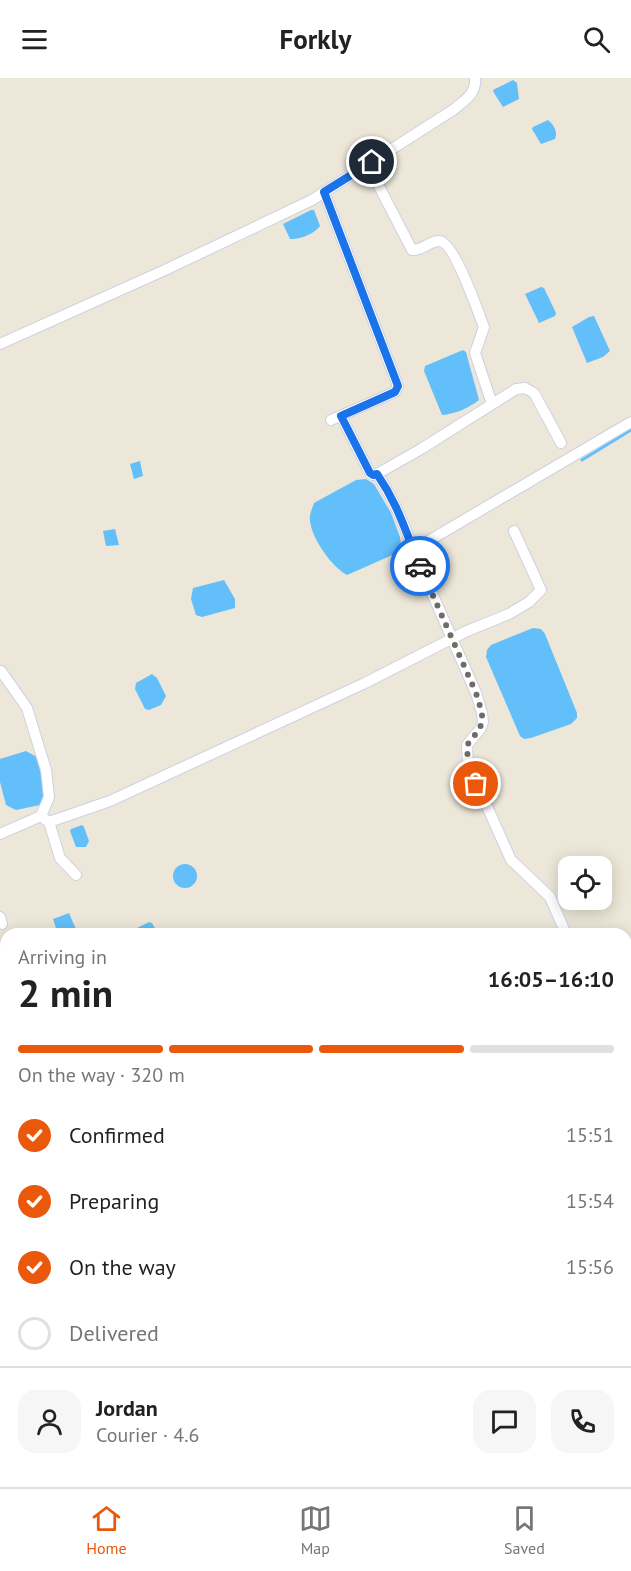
<!DOCTYPE html>
<html lang="en">
<head>
<meta charset="utf-8">
<style>
	:root { --surface:#fff; --page:#f6f6f6; --text:#222; --muted:#767676; --line:#e0e0e0; --accent:#ea580c }
	body { margin:0; font-family:"PT Sans",sans-serif; background:var(--page); color:var(--text); height:100vh; display:flex; flex-direction:column; font-size:22px; white-space:nowrap }
	* { box-sizing:border-box; margin:0 }
	p { font-size:20px; color:var(--muted) }
	.icon { flex:none; width:33px; height:33px; fill:none; stroke:currentColor; stroke-width:2; stroke-linecap:round; stroke-linejoin:round }
	.map { position:relative; flex:1; overflow:hidden }
	.drawer { position:absolute; left:0px; top:850px; width:632px; height:560px; display:flex; flex-direction:column; background:var(--surface); border-radius:18px 18px 0 0; box-shadow:0 3px 15px #0003 }
	.drawer>* { flex:none }
	.tools { position:absolute; left:558px; top:778px; display:grid; gap:12px }
	.tools a { display:grid; place-items:center; width:54px; height:54px; border-radius:12px; background:var(--surface); box-shadow:0 3px 15px #0003; font-size:30px }
	.pin { position:absolute; display:grid; place-items:center; width:51px; height:51px; color:#fff; margin:-26px; border:3px solid #fff; border-radius:50%; box-shadow:0 2px 6px #0007 }
	.courier { position:absolute; display:grid; place-items:center; width:60px; height:60px; margin:-30px; border:4px solid #1a73e8; border-radius:50%; background:#fff; color:#222; box-shadow:0 2px 8px #0007 }
	.summary em { font-style:normal; font-weight:700 }
	.summary div { display:flex; flex-direction:column-reverse }
	.summary { display:flex; align-items:center; justify-content:space-between; height:102px; padding:0 18px }
	h1 { font-size:39px; font-weight:700; line-height:45px }
	.bar { display:grid; grid-template-columns:repeat(4,1fr); gap:9px 6px; align-content:center; height:72px; padding:0 18px }
	.bar i { height:8px; border-radius:4px; background:var(--line) }
	.bar .active { background:var(--accent) }
	.bar p { grid-column:span 4 }
	.line { display:flex; align-items:center; gap:15px; padding:0 18px; border-top:2px solid var(--line) }
	.line div { flex:1 }
	.round { display:grid; place-items:center; flex:none; width:63px; height:63px; border-radius:18px; background:var(--page) }
	ol { padding:0 18px; list-style:none }
	li { display:flex; align-items:center; gap:18px; height:66px }
	li p { margin-inline-start:auto }
	li .icon { padding:6px; border-radius:50%; background:var(--accent); color:#fff; stroke-width:4 }
	li:last-child { color:var(--muted) }
	li i { width:33px; height:33px; border:3px solid var(--line); border-radius:50% }
	header { display:flex; justify-content:space-between; align-items:center; height:78px; padding:0 18px; background:var(--surface); font-size:27px; font-weight:700 }
	.tab-bar { display:flex; justify-content:space-around; align-items:center; height:84px; border-top:2px solid var(--line); background:var(--surface); font-size:16px; color:var(--muted) }
	.tab-bar a { display:grid; justify-items:center; gap:3px }
	.tab-bar .active { color:var(--accent) }
	.map>svg:first-child { display:block }
	.water { fill:#62bff9 }
	.lines { fill:none; stroke-linecap:round; stroke-linejoin:round }
	.stream { stroke:#62bff9; stroke-width:3 }
	.street-casing { stroke:#ced0e4; stroke-width:12 }
	.street { stroke:#fff; stroke-width:10 }
	.done { stroke:#6e6c67; stroke-width:6; stroke-dasharray:0 10.8 }
	.route { stroke:#1a73e8; stroke-width:8 }
</style>
</head>
<body>
<header><svg class="icon" aria-label="menu" viewBox="0 0 24 24"><path d="M4 6h16M4 12h16M4 18h16"/></svg>Forkly<svg class="icon" aria-label="search" viewBox="0 0 24 24"><circle cx="10" cy="10" r="6"/><path d="M15 15l6 6"/></svg></header>
<div class="map">
<svg width="631" height="1409" viewBox="0 0 631 1409">
	<rect width="100%" height="100%" fill="#ede7d9"/>
	<path class="water" d="M513,2l4,3 2,16 -16,8 -9,-14 -1,-3z
		M548,42c6,5 10,12 7,19l-14,5 -9,-15 1,-2z
		M311,132h3l6,16c-6,8 -21,14 -30,13l-7,-15z
		M541,209l3,1 12,25 -1,3 -16,7 -14,-29z
		M594,238l16,35 -7,6 -16,6 -15,-36 17,-10z
		M463,272l3,2 13,48c-10,8 -24,14 -37,15l-18,-44 1,-5z
		M140,383l3,15 -9,3 -4,-15z
		M366,401l8,5 17,29 9,24 1,8 -4,8 -50,22c-15,-8 -35,-36 -37,-54 -1,-6 2,-12 4,-18l42,-23z
		M115,451l4,16 -13,1 -3,-15z
		M224,502l11,19v9l-33,9 -6,-2 -5,-16 2,-11z
		M533,550l8,1 4,5 32,79v5l-6,6 -40,14 -7,1 -4,-3 -34,-79 1,-7 4,-5z
		M152,596l5,4 9,18 -5,9 -12,5 -4,-1 -10,-20 1,-6z
		M26,673l11,6c4,15 13,35 3,48l-24,5 -10,-5 -6,-23v-23z
		M82,747l2,2 5,14 -3,6h-10l-6,-16 1,-2z
		M173 798a12 12 0 1 1 24 0a12 12 0 1 1-24 0Z
		M69,835l9,21h-20l-5,-15z
		M149,844l3,1 6,11h-23v-5z"/>
	<g class="lines">
		<path class="stream" d="M582,382l49,-30"/>
		<g class="street-casing">
			<path id="street" d="M368,87l44,85c10,1 17,-9 27,-9 15,0 39,71 45,86l-9,26 17,51
				M324,114l74,194 -3,6 -64,28
				M0,266l165,-74 147,-70 141,-90c11,-9 24,-17 22,-32
				M341,338l29,57 3,2 4,-1c16,24 27,48 36,76l63,143 6,20 1,9 -2,6 -14,17 1,19 43,96 39,37 16,37
				M377,396l44,-25 95,-60 9,-1 9,5 27,50
				M413,472l218,-128
				M1,593l26,37 19,62 3,27 -8,19
				M0,756l41,-18 5,4
				M76,797l-16,-17 -11,-36 61,-21 255,-118 102,-52 42,-17 20,-12 12,-12 -27,-59
				M0,839l2,7
				M626,1012l5,12
				M626,1211l5,-2
				M225,1409l12,-5
				M506,1409l8,-5"/>
		</g>
		<use href="#street" class="street"/>
	</g>
	<g class="lines">
		<path class="done" d="M420,488l56,127c9,30 10,28 -9,52l1,20 8,19"/>
		<path class="route" d="M372,84l-48,30 74,194 -3,6 -54,24 29,57 3,2 4,-1c22,32 28,57 43,92"/>
	</g>
</svg>
<div class="tools">
<a><svg class="icon" aria-label="locate" viewBox="0 0 24 24"><circle cx="12" cy="12" r="6"/><path d="M12 2v4M12 18v4M2 12h4M18 12h4"/></svg></a>
</div>
<div class="pin" style="left:476px;top:706px;background:#ea580c"><svg class="icon" aria-label="bag" viewBox="0 0 24 24"><path d="M5 8h14l-1 12H6zM9 8a3 3 0 0 1 6 0"/></svg></div>
<div class="pin" style="left:372px;top:84px;background:#1f2937"><svg class="icon" aria-label="home" viewBox="0 0 24 24"><path d="M3 11l9-7 9 7M6 9v11h12V9"/></svg></div>
<div class="courier" style="left:420px;top:488px"><svg class="icon" aria-label="car" viewBox="0 0 24 24"><path d="M5 17H2v-5l4-1 3-4h7l3 4 3 1v5h-3M9 17h6M6 11h13"/><circle cx="7" cy="17" r="2"/><circle cx="17" cy="17" r="2"/></svg></div>
<section class="drawer">
<div class="summary"><div><h1>2 min</h1><p>Arriving in</p></div><em>16:05–16:10</em></div>
<div class="bar"><i class="active"></i><i class="active"></i><i class="active"></i><i></i><p>On the way · 320 m</p></div>
<ol>
<li><svg class="icon" aria-label="check" viewBox="0 0 24 24"><path d="M5 12l5 5 9-10"/></svg>Confirmed<p>15:51</p></li>
<li><svg class="icon" aria-label="check" viewBox="0 0 24 24"><path d="M5 12l5 5 9-10"/></svg>Preparing<p>15:54</p></li>
<li><svg class="icon" aria-label="check" viewBox="0 0 24 24"><path d="M5 12l5 5 9-10"/></svg>On the way<p>15:56</p></li>
<li><i></i>Delivered</li>
</ol>
<div class="line" style="height:108px"><a class="round"><svg class="icon" aria-label="person" viewBox="0 0 24 24"><circle cx="12" cy="8" r="4"/><path d="M4 21q1-7 8-7t8 7"/></svg></a><div><b>Jordan</b><p>Courier · 4.6</p></div><a class="round"><svg class="icon" aria-label="chat" viewBox="0 0 24 24"><path d="M4 5h16v11H9l-5 4z"/></svg></a><a class="round"><svg class="icon" aria-label="phone" viewBox="0 0 24 24"><path d="M5 4h4l2 5-3 2q2 4 5 5l2-3 5 2v4C11 20 4 13 5 4z"/></svg></a></div>
</section>
</div>
<nav class="tab-bar">
<a class="active"><svg class="icon" aria-label="home" viewBox="0 0 24 24"><path d="M3 11l9-7 9 7M6 9v11h12V9"/></svg>Home</a>
<a><svg class="icon" aria-label="map" viewBox="0 0 24 24"><path d="M3 6l6-2 6 2 6-2v14l-6 2-6-2-6 2zM9 4v14M15 6v14"/></svg>Map</a>
<a><svg class="icon" aria-label="saved" viewBox="0 0 24 24"><path d="M7 4h10v16l-5-4-5 4z"/></svg>Saved</a>
</nav>
</body>
</html>
